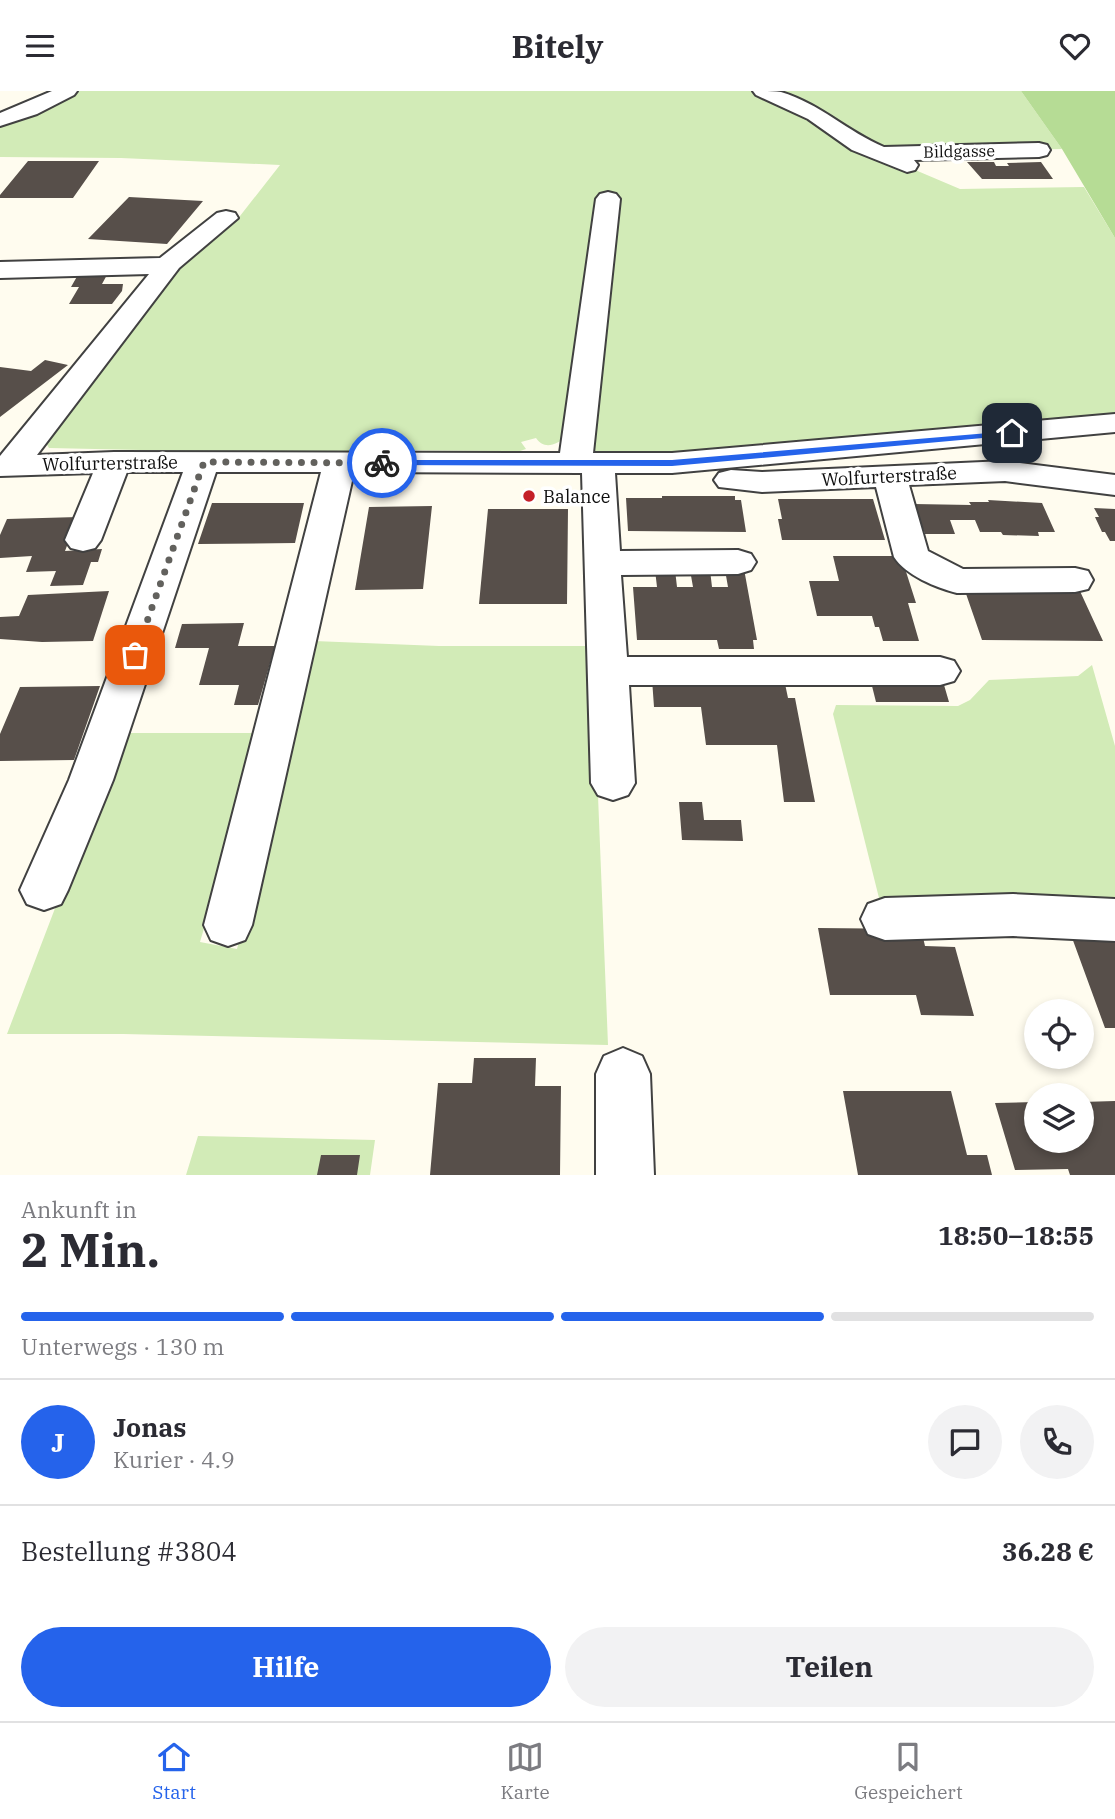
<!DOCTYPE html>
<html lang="de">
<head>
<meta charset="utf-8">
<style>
	:root { --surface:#fff; --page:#f2f2f3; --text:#2b2b33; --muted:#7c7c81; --line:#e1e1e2; --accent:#2563eb }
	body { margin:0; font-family:"IBM Plex Serif",serif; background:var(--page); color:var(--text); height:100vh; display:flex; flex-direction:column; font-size:26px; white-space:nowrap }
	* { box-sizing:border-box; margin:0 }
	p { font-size:23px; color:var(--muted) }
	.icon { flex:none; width:38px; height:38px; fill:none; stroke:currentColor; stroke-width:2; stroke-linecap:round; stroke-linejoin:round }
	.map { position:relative; height:1084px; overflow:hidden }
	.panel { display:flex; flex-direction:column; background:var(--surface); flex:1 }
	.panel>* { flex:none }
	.buttons { position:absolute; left:1024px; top:908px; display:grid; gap:14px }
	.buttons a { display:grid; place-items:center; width:70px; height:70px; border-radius:50%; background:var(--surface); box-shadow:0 4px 10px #0003; font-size:35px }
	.pin { position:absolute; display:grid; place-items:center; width:60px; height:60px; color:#fff; margin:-30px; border-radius:14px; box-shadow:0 4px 10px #0006 }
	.courier { position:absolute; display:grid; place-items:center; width:70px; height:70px; margin:-35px; border:5px solid #2563eb; border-radius:50%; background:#fff; color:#222; box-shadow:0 2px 9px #0007 }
	.headline em { font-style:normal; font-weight:800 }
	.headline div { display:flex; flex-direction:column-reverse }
	.headline { display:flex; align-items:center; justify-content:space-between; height:119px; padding:0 21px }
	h1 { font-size:46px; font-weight:800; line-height:52px }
	.bar { display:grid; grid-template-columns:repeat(4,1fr); gap:10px 7px; align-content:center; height:84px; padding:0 21px }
	.bar i { height:9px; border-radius:5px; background:var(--line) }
	.bar .current { background:var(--accent) }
	.bar p { grid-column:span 4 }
	.line { display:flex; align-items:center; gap:18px; padding:0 21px; border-top:2px solid var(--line) }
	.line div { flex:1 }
	.round { display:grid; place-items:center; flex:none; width:74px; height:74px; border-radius:37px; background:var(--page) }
	.action { display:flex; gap:14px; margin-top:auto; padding:14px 21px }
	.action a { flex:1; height:80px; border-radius:42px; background:var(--accent); color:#fff; font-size:28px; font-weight:800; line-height:80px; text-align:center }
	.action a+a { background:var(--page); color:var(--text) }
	header { display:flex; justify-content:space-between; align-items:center; height:91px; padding:0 21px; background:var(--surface); font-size:32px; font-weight:800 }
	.tab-bar { display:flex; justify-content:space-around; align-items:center; height:98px; border-top:2px solid var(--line); background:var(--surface); font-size:19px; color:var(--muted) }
	.tab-bar a { display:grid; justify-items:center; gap:4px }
	.tab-bar .current { color:var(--accent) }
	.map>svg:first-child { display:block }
	.green { fill:#d2ebb7 }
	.forest { fill:#b6dc95 }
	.building { fill:#574f4a }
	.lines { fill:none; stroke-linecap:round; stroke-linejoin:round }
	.minor-casing { stroke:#414141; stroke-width:4 }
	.minor { fill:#fff; fill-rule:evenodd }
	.route { fill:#2563eb }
	.done { stroke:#62615d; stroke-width:7; stroke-dasharray:0 12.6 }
	.poi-dot { fill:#c42029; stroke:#fff; stroke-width:2.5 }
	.labels { text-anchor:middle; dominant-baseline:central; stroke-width:7; stroke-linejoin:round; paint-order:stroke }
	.far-street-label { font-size:16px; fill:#0e0e0e; stroke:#fff }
	.street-label { font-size:18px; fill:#0e0e0e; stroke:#fff }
	.poi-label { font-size:18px; fill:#0e0e0e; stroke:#fff; text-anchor:start }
</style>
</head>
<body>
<header><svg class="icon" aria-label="menu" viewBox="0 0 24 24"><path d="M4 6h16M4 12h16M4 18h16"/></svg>Bitely<svg class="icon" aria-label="heart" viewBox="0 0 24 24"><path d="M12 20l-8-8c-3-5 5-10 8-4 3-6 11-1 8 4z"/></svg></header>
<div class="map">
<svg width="1115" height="1084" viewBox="0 0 1115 1084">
	<rect width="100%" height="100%" fill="#fffcef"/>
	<path class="green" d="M72,0h686l20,9 83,47 99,42 124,-2 31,51v194l-533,28 -16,-23c-10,8 -22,13 -30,1l-15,4 5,7 -6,2 -150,-1 -1,5 -320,-7 -5,-8 67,-95 83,-95 46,-34 40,-51 -159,-7 -121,-1v-35z
		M769,0h252l41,58 -183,4 -75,-46z
		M314,550l125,5h153l16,399 -485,-11h-116l115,-301h139l-61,209 37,7z
		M1092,574l23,81v163l-234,-3 -48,-192 3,-9 122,1 12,-6 19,-20 89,-4z
		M198,1045l177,4 -5,35h-184z"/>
	<path class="forest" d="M1021,0h94v147l-53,-89z"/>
	<path class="building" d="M28,70h71l-26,37h-73v-3z
		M967,71h27l2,4h13l-2,-3 34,-1 12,17h-71z
		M129,106l74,4 -36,43 -79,-5z
		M79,182h29l-6,11h21l-1,7 -10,13h-43l10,-17h-8z
		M45,269l23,5 -68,52v-50l31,4z
		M662,405h73v4h6l5,32 -118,-1 -2,-33h36z
		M778,408h95l12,41h-103l-4,-21h4z
		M988,409l54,3 13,29h-17l1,4 -36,-1 -2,-3h-21l-5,-12h-25l5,14h-30l-11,-30 57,1 -2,-3h20z
		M212,412h92l-9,40 -97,1z
		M432,415l-9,83 -68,1 14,-83z
		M1094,417l21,1v32h-5l-5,-9h-3l-7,-15h4z
		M488,418h80l-1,95h-88z
		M78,426l-13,34 37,-2 -4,13h-7l-8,23 -33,1 6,-15 -30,1 6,-16 -32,2v-23l7,-16z
		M833,465h68l15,47h-8l11,38h-36l-4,-14h-4l-3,-11h-55l-8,-35h30z
		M744,478l13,71h-4l1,9h-35l-2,-9h-80l-4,-53h24l-2,-17h20l2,17h16l-3,-17h20l2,17h16l-3,-17z
		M964,497l115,1 24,52 -121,-1z
		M109,500l-16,50 -51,1 -42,-3v-22l19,-1 9,-21z
		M244,532l-6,23h37l-17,59h-24l5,-20h-40l10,-37h-34l7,-24z
		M870,587h72l7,24h-73z
		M652,588h132l4,19h7l20,104h-31l-7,-57h-71l-5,-38h-47z
		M100,595l-26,74 -74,1v-27l20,-47z
		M679,711h23l2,18h37l2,21 -61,-1z
		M818,837l103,1 4,17 30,1 19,69 -53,-1 -5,-20h-86z
		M1071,844h44v93h-10z
		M474,967h62l-1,28h26l-1,89h-130l8,-92h34z
		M843,1000h108l16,64h20l5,20h-134z
		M1115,1010v74h-45l-2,-6 -53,1 -20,-67 41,-1v39h46v-39z
		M321,1064h39l-3,20h-40z"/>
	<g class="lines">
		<g class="minor-casing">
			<path id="minor" d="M52,0h25l-3,4 -37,19 -37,12v-13z
				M753,0c9,0 20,0 28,1 38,11 67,40 103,55l155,-4 8,2 3,5 -3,5 -8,2 -125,3 4,5 -3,5 -8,2 -55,-22 -44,-31 -52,-24z
				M608,101l8,2 4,5 -27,254h79l443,-39v18l-443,41h-57l5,78 118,-1 13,4 5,8 -5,8 -13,4 -117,1 6,82h313l14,4 6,10 -6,10 -14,4h-311l6,98 -7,12 -15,5 -15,-5 -7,-12 -9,-310 -228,-1 -102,453 -7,15 -17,6 -17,-6 -7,-15 117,-453h-105l-103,308 -45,110 -7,14 -17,6 -17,-6 -7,-14 49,-110 114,-308h-56l-26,68 -6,8 -12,3 -12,-3 -6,-8 28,-67 -93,3v-20l149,-182 -149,4v-16l160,-4 57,-45 9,-2 9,2 3,5 -59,50 -142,187 77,-3 446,1 36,-254 4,-5z
				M1005,370l110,14v20l-110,-14 -96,4 19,66 35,18 112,-1 13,3 5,9 -5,9 -13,3 -118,1c-20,-5 -52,-18 -63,-36l-18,-70 -114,5 -43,-5 -5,-7 5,-7 12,-3 31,2z
				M1013,803l102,5v42l-102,-5 -128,4 -17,-6 -7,-15 7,-15 17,-6z
				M623,957l19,8 8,18 4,101h-58v-101l8,-18z"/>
		</g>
		<use href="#minor" class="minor"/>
	</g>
	<path class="route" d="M1012,340h4v4l-344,31 -290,-1 -5,-2 5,-3h290z"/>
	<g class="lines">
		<path class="done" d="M135,564l69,-193 178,1"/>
	</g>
	<circle class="poi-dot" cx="529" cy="405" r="7"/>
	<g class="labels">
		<g class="far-street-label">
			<text transform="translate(959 60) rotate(-1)">Bildgasse</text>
		</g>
		<g class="street-label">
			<text transform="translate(110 372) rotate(-1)">Wolfurterstraße</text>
			<text transform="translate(889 385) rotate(-3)">Wolfurterstraße</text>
		</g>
		<g class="poi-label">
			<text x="543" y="405">Balance</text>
		</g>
	</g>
</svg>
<div class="buttons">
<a><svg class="icon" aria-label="locate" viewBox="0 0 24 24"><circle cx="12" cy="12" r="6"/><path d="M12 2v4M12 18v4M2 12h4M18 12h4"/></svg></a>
<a><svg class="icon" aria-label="layers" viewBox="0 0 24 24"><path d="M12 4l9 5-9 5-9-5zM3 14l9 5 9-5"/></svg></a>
</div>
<div class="pin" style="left:135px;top:564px;background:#ea580c"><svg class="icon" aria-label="bag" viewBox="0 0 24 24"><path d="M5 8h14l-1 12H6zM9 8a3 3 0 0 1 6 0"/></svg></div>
<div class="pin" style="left:1012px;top:342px;background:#1f2937"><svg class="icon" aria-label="home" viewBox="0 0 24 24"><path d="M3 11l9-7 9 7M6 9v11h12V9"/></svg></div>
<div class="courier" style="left:382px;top:372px"><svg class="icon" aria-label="bike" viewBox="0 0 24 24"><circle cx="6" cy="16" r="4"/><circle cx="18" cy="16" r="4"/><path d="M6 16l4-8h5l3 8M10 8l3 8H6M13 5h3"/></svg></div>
</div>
<section class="panel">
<div class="headline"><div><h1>2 Min.</h1><p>Ankunft in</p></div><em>18:50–18:55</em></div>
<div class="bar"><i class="current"></i><i class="current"></i><i class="current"></i><i></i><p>Unterwegs · 130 m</p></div>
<div class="line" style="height:126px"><b class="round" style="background:var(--accent);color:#fff">J</b><div><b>Jonas</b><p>Kurier · 4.9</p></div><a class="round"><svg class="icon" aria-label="chat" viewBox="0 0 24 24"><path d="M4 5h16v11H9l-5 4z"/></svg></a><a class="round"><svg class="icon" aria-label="phone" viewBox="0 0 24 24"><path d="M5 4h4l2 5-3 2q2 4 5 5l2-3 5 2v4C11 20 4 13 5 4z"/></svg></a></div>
<div class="line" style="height:91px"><div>Bestellung #3804</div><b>36.28 €</b></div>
<div class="action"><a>Hilfe</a><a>Teilen</a></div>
</section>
<nav class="tab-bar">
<a class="current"><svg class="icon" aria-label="home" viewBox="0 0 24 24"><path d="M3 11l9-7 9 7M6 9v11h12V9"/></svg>Start</a>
<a><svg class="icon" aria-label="map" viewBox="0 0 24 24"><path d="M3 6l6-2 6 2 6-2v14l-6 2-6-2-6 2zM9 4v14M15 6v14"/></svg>Karte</a>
<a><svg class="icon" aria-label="saved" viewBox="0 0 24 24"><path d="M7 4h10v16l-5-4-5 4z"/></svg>Gespeichert</a>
</nav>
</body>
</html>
